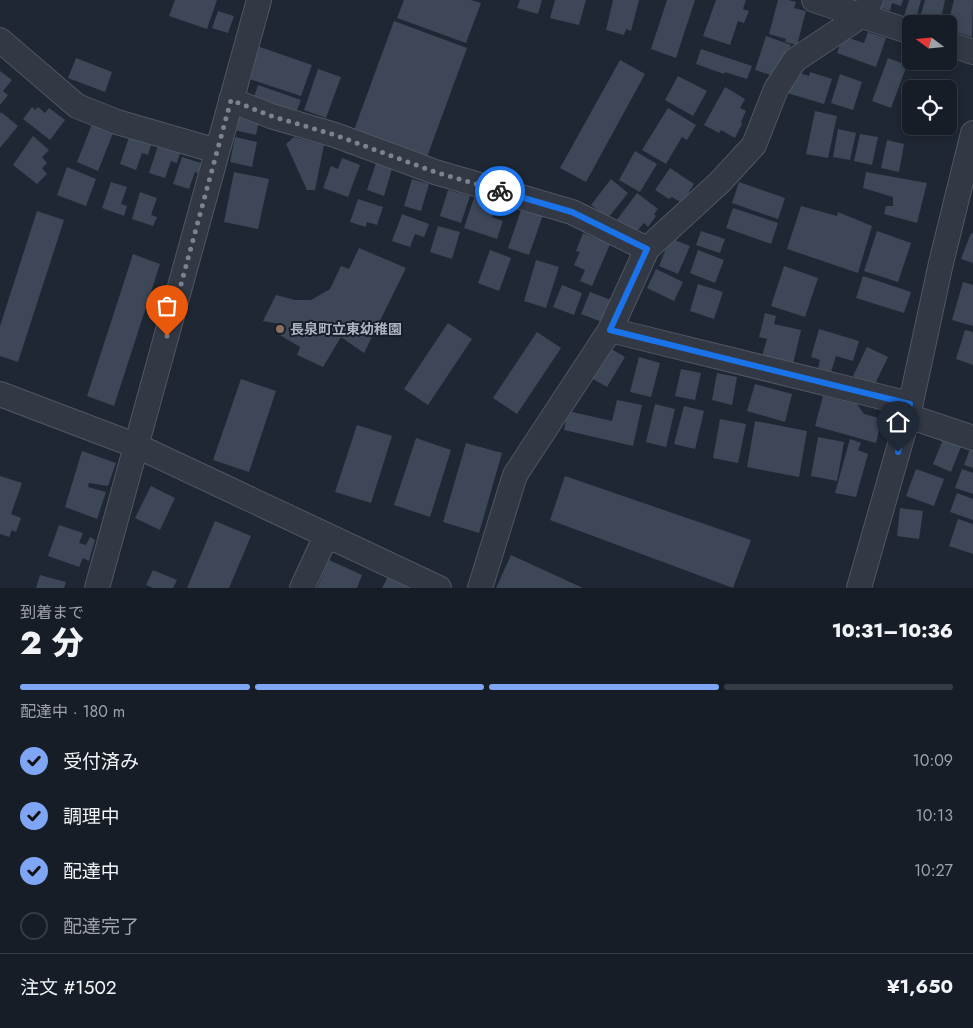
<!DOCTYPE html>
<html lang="ja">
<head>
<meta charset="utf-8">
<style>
	:root { --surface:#171d27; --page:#20262f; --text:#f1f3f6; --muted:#9ea2a7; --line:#363b44; --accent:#7ea6f5 }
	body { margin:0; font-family:Jost,"Noto Sans JP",sans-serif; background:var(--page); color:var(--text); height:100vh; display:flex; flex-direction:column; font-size:19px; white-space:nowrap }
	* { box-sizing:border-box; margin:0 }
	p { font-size:16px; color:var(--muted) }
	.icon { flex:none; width:28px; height:28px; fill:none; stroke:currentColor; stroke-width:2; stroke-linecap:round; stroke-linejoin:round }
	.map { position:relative; height:588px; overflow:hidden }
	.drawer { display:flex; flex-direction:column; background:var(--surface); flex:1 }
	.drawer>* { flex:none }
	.needle { width:32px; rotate:286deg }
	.fabs { position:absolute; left:902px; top:15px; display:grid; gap:10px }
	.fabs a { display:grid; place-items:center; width:55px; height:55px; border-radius:8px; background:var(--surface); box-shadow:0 2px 8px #0003,0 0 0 1px var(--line); font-size:25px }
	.pin { position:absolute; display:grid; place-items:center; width:42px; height:42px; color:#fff; margin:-51px -21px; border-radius:50% 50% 50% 0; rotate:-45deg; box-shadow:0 0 5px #0007 }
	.pin .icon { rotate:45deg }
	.courier { position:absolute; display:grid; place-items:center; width:50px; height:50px; margin:-25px; border:4px solid #1a73e8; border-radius:50%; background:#fff; color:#222; box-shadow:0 1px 6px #0007 }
	.overview em { font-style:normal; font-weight:800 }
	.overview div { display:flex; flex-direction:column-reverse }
	.overview { display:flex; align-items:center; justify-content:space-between; height:85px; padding:0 20px }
	h1 { font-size:32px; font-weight:800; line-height:38px }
	.bar { display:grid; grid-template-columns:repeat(4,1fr); gap:8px 5px; align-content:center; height:60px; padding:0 20px }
	.bar i { height:6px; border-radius:4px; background:var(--line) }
	.bar .selected { background:var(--accent) }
	.bar p { grid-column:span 4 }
	.line { display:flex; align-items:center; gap:12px; padding:0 20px; border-top:1px solid var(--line) }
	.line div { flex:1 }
	ol { padding:0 20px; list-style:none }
	li { display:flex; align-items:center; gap:15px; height:55px }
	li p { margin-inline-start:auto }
	li .icon { padding:5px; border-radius:50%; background:var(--accent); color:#111; stroke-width:4 }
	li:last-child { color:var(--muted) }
	li i { width:28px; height:28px; border:2px solid var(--line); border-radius:50% }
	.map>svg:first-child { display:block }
	.building { fill:#3d4757 }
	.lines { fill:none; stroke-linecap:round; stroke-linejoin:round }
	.minor-casing { stroke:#505663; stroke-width:26 }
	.minor { stroke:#323945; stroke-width:24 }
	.done { stroke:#7b8290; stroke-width:5; stroke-dasharray:0 9 }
	.route { stroke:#1a73e8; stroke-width:6 }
	.education-dot { fill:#8d6e63; stroke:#181e29; stroke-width:2 }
	.labels { text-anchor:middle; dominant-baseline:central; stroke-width:4; stroke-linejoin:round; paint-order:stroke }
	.poi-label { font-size:14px; font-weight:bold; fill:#acb3c2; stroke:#181e29; text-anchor:start }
</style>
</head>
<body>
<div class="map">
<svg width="973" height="588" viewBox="0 0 973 588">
	<rect width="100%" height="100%" fill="#1f2734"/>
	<path class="building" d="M175,0h42l-10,29 -38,-13z
		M404,0h67l10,3 -15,40 -69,-25z
		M520,0h22l-4,14 -21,-6z
		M555,0h31l-7,25 -29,-7z
		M613,0h26l-8,31 -5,-2 -2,6 -18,-5z
		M667,0h28l-19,58 -25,-9z
		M716,0h30l-3,9 6,2 -5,12 -6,-2 -8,24 -27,-9z
		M778,0h10l8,2 -2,6 12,3 -9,34 -12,-3 1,-3 -17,-5z
		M876,0h27l-2,6 -9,-3 -2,8 -17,-6z
		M909,0h12l-5,19 -12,-3z
		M925,0h20l-4,19 -8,-2 -2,4 -11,-3z
		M954,0h19l-1,37 -23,-7v-6h-1z
		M218,11l16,5 -6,17 -16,-5z
		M394,21l73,27 -40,109 -73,-27z
		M868,32l18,6 -10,29 -39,-14 6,-17 21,7z
		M766,36l25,9 -6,19 -11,12 -19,-6z
		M254,45l58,20 -11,31 -58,-19z
		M701,49l51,17 -5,13 -22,-7 -1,2 -28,-10z
		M76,58l36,14 -7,20 -37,-14z
		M888,58l19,7 -16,43 -19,-7z
		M620,60l25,14 -59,108 -26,-14z
		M318,69l23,8 -15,41 -22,-8z
		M0,71l12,9 -9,11 5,4 -8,10z
		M796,72l13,4 1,-4 22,7 -8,25 -37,-11z
		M840,74l22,8 -9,28 -22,-7z
		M678,76l29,15 -14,25 -28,-16z
		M915,84l16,4v1h-18z
		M258,85l43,15 -7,18 -42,-15z
		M725,87l20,12 -5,9 6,3 -5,11 1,2 -7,14 -14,-8 -2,3 -15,-8z
		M911,99v23l-6,-1z
		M32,107l3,3 3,-3 7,6 4,-5 16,12 -15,20 -27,-21z
		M668,108l28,17 -9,15 -5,-3 -16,27 -24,-14z
		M815,111l22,5 -9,42 -22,-4z
		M1,112l17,14 -18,22v-34z
		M237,115l22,5 -3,15 -22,-5z
		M92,124l21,9 -15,38 -21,-9z
		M838,129l18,4 -6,27 -17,-3z
		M860,134l18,3 -6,28 -18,-4z
		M33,136l16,14 -7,7 5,6 -5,5 5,6 -10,10 -24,-19z
		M129,137l22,8 -3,10 -6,-2 -6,17 -16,-6z
		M235,137l22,5 -5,25 -22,-5z
		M294,137l30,8 -9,45h-8l-21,-46z
		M887,140l17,4 -5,28 -18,-4z
		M158,146l22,7 -3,10 -6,-2 -6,17 -16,-5z
		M635,151l22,13 -17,28 -21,-12z
		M182,157l22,7 -3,10 -6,-2 -6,17 -16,-5z
		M342,158l18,7 -12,32 -25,-9 8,-22 7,3z
		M376,163l16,6 -8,27 -17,-6z
		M67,167l29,12 -10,27 -29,-11z
		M670,168l24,16 -12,19 -10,-6 -3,2 -14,-9z
		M234,172l35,7 -11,50 -34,-7z
		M866,172l61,11 -10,40 -33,-9 2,-8h7v-9l-30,-9z
		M412,179l17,5 -8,27 -17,-5z
		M611,179l17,14 -20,25 -17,-13z
		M111,182l16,5 -6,17 6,2 -3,10 -22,-8z
		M739,182l46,16 -7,21 -46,-16z
		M448,190l22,6 -9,27 -21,-7z
		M140,192l17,6 -6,17 6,2 -4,9 -21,-7z
		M476,192l22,8 -6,17 11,4 -6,18 -33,-11z
		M637,193l21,16 -4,5 2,2 -8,11 -4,-4 -6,7 -2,-1 -4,5 -16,-13z
		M358,199l25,8 -6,18 -10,-3 -1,5 -16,-5z
		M801,206l36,10 1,-4 34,14 -14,47 -71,-24z
		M522,207l21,8 -14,40 -21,-7z
		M733,208l45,15 -7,21 -45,-16z
		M37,211l27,9 -46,142 -18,-6v-30z
		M402,214l27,10 -5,13 -9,-3 -5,13 -18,-6z
		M438,226l22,6 -8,27 -22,-7z
		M701,231l24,8 -5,14 -24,-8z
		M877,231l34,12 -13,39 -34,-11z
		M583,233l27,11 -18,42 -12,-5 5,-11 -11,-5 6,-13 -4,-1z
		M971,233l2,1v29l-12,-4z
		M670,238l20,8 -12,28 -19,-8z
		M359,248l47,20 -42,85 -23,-16 -18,30 -26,-12 3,-8 -22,-13 2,-10 -17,-3 13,-26 19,5h16l19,-11 11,-23 8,3z
		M490,250l21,8 -12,33 -21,-8z
		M698,250l26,10 -9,23 -25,-10z
		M133,254l27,10 -46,142 -27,-10z
		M536,260l23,7 -13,41 -22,-7z
		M784,266l34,12 -13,39 -34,-11z
		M656,269l27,13 -9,19 -27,-13z
		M863,276l48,16 -7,21 -48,-15z
		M963,282l10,3v41l-21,-6z
		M698,284l25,8 -9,27 -24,-8z
		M562,285l20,8 -8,22 -21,-8z
		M590,292l21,8 -9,22 -21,-8z
		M765,313l11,3 -2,8 27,6 -8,34 -31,-8 5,-17 -8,-2z
		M448,323l24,16 -44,66 -24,-16z
		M819,329l40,12 -6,20 -17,-5 -5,16 -13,-4 2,-8 -9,-3z
		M965,330l8,2v33l-17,-6z
		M537,332l24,16 -44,66 -24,-16z
		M606,346l19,11 -18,30 -19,-11z
		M867,347l21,10 -14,29 -21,-10z
		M639,357l21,6 -9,34 -21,-5z
		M681,369l20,4 -6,27 -20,-4z
		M717,373l20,4 -5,28 -20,-5z
		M241,379l35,12 -27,81 -36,-12z
		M755,384l37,10 -7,28 -38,-11z
		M823,396l34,8 7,10 18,5 -6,24 -61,-17z
		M617,400l25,5 -9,41 -69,-16 4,-19 44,10z
		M655,404l20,5 -9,38 -20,-5z
		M684,406l20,5 -9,38 -21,-5z
		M720,419l26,5 -8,39 -25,-5z
		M755,421l52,10 -8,46 -52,-10z
		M357,425l35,11 -21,67 -36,-11z
		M818,437l26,5 -7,39 -26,-5z
		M944,437l18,7 -11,28 -18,-8z
		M416,438l35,12 -21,67 -36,-12z
		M850,439l11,4 -3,7 10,4 -12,43 -21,-4z
		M466,443l36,10 -23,80 -36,-11z
		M971,446l2,1v21l-9,-3z
		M82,451l34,12 -8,23 -19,-3 -1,4 18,5 -9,27 -32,-12z
		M916,469l28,10 -10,27 -28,-10z
		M962,469l11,4v21l-18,-6z
		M0,476l22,7 -11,31 10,4 -5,14 -4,-2 -3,7 -9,-3z
		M565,476l186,64 -18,48 -183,-68z
		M151,486l24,12 -15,32 -25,-12z
		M957,493l16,6v21l-23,-8z
		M900,508l23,3 -4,28 -22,-3z
		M958,519l15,5v30l-24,-8z
		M215,521l36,15 -22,52h-42z
		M59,525l24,8 -4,10 7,2 4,-8 5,3 -6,21 -6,-3 -4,9 -31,-11z
		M511,555l72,33h-87z
		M329,560l33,15 -5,13h-40z
		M153,570l24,10 -4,8h-20l-7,-3z
		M390,573l22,15h-30z
		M40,575l26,7 -2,6h-28z"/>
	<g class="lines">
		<g class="minor-casing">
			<path id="minor" d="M814,0l97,32
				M0,40l77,66 40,16 100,29
				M949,44l24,8
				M231,100l40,16 64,19 100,37 137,40 75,37
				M610,330l300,74
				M0,394l137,52 302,142
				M908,416l65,22
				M97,588l162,-588
				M302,588l24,-52
				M480,588l35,-113 95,-145 37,-81 73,-67 34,-37 22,-56 19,-29 66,-44 10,-16
				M859,588l49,-172 33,-153 32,-130"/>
		</g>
		<use href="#minor" class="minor"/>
	</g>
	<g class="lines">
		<path class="done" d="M167,336l64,-236 40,16 64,19 100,37 65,19"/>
		<path class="route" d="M500,191l72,21 75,37 -37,81 300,74 -2,12 -10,36"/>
	</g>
	<circle class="education-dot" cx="280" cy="329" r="5"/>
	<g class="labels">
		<g class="poi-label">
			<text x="290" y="329">長泉町立東幼稚園</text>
		</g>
	</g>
</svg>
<div class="fabs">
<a><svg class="needle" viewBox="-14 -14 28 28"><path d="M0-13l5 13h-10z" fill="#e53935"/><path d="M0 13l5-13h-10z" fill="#9ea2a7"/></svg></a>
<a><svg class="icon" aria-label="locate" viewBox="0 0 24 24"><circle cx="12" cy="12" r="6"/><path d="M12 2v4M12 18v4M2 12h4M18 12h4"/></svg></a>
</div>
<div class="pin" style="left:167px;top:336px;background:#ea580c"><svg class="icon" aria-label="bag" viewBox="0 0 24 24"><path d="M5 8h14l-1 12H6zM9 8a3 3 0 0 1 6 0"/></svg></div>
<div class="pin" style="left:898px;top:452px;background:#1f2937"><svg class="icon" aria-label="home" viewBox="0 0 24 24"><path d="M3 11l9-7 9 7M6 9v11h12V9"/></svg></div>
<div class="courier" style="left:500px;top:191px"><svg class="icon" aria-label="bike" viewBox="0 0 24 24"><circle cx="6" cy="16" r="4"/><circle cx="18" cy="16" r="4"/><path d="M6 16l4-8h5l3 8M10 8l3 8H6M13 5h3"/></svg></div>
</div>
<section class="drawer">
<div class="overview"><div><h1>2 分</h1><p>到着まで</p></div><em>10:31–10:36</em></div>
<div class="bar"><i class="selected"></i><i class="selected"></i><i class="selected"></i><i></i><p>配達中 · 180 m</p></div>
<ol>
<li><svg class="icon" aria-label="check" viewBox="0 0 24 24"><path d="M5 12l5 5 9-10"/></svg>受付済み<p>10:09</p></li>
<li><svg class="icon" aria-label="check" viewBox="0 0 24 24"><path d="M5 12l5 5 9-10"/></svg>調理中<p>10:13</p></li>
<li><svg class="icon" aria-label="check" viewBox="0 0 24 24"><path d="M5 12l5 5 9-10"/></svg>配達中<p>10:27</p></li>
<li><i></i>配達完了</li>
</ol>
<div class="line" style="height:65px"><div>注文 #1502</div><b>¥1,650</b></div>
</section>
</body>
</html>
